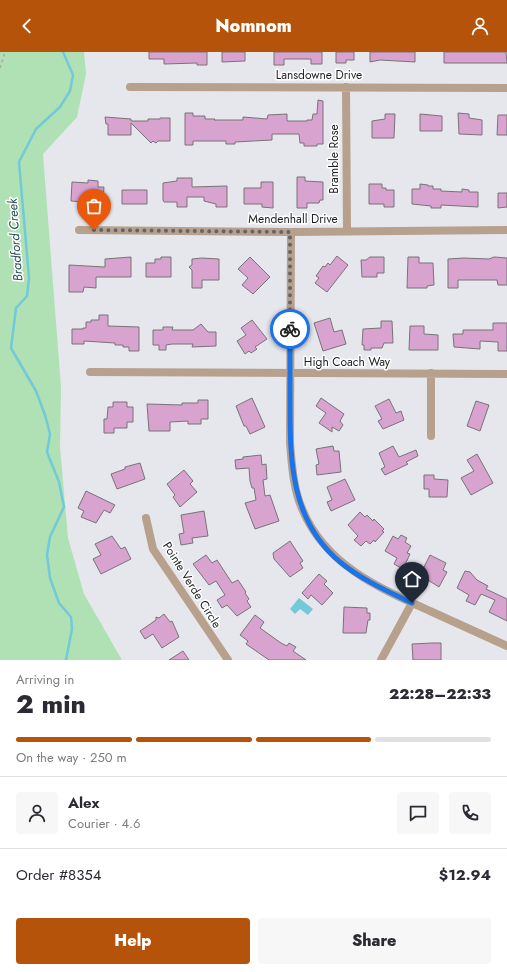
<!DOCTYPE html>
<html lang="en">
<head>
<meta charset="utf-8">
<style>
	:root { --surface:#fff; --page:#f7f7f7; --text:#2b2b33; --muted:#7c7c81; --line:#e1e1e2; --accent:#b45309 }
	body { margin:0; font-family:Jost,sans-serif; background:var(--page); color:var(--text); height:100vh; display:flex; flex-direction:column; font-size:15px; white-space:nowrap }
	* { box-sizing:border-box; margin:0 }
	p { font-size:13px; color:var(--muted) }
	.icon { flex:none; width:22px; height:22px; fill:none; stroke:currentColor; stroke-width:2; stroke-linecap:round; stroke-linejoin:round }
	.map { position:relative; height:608px; overflow:hidden }
	.sheet { display:flex; flex-direction:column; background:var(--surface); flex:1 }
	.sheet>* { flex:none }
	.pin { position:absolute; display:grid; place-items:center; width:34px; height:34px; color:#fff; margin:-41px -17px; border-radius:50% 50% 50% 0; rotate:-45deg; box-shadow:0 0 4px #0007 }
	.pin .icon { rotate:45deg }
	.courier { position:absolute; display:grid; place-items:center; width:40px; height:40px; margin:-20px; border:3px solid #1a73e8; border-radius:50%; background:#fff; color:#222; box-shadow:0 1px 5px #0007 }
	.head em { font-style:normal; font-weight:800 }
	.head div { display:flex; flex-direction:column-reverse }
	.head { display:flex; align-items:center; justify-content:space-between; height:68px; padding:0 16px }
	h1 { font-size:26px; font-weight:800; line-height:30px }
	.bar { display:grid; grid-template-columns:repeat(4,1fr); gap:6px 4px; align-content:center; height:48px; padding:0 16px }
	.bar i { height:5px; border-radius:3px; background:var(--line) }
	.bar .selected { background:var(--accent) }
	.bar p { grid-column:span 4 }
	.line { display:flex; align-items:center; gap:10px; padding:0 16px; border-top:1px solid var(--line) }
	.line div { flex:1 }
	.round { display:grid; place-items:center; flex:none; width:42px; height:42px; border-radius:4px; background:var(--page) }
	.button { display:flex; gap:8px; margin-top:auto; padding:8px 16px }
	.button a { flex:1; height:46px; border-radius:4px; background:var(--accent); color:#fff; font-size:16px; font-weight:800; line-height:46px; text-align:center }
	.button a+a { background:var(--page); color:var(--text) }
	header { display:flex; justify-content:space-between; align-items:center; height:52px; padding:0 16px; background:var(--accent); color:#fff; font-size:18px; font-weight:800 }
	.map>svg:first-child { display:block }
	.green { fill:#b0e1b5 }
	.water { fill:#72c9d9 }
	.lines { fill:none; stroke-linecap:round; stroke-linejoin:round }
	.stream { stroke:#72c9d9; stroke-width:2.5 }
	.building { fill:#d9a3d0; stroke:#787377 }
	.path { stroke:#a7a9ad; stroke-width:1.5; stroke-dasharray:3 3; stroke-linecap:butt }
	.minor { stroke:#b7a08c; stroke-width:8 }
	.done { stroke:#626467; stroke-width:4; stroke-dasharray:0 7.2 }
	.route { stroke:#1a73e8; stroke-width:5 }
	.labels { text-anchor:middle; dominant-baseline:central; stroke-width:3; stroke-linejoin:round; paint-order:stroke }
	.street-label { font-size:12px; fill:#1c1d1f; stroke:#fff }
	.water-label { font-size:13px; font-style:italic; fill:#254d54; stroke:#fff }
</style>
</head>
<body>
<header><svg class="icon" aria-label="back" viewBox="0 0 24 24"><path d="M15 5l-7 7 7 7"/></svg>Nomnom<svg class="icon" aria-label="person" viewBox="0 0 24 24"><circle cx="12" cy="8" r="4"/><path d="M4 21q1-7 8-7t8 7"/></svg></header>
<div class="map">
<svg width="507" height="608" viewBox="0 0 507 608">
	<rect width="100%" height="100%" fill="#e5e7ed"/>
	<path class="green" d="M0,0h84l2,22 -9,43 -34,37 18,233 -1,60 8,91 16,56 38,66h-122z"/>
	<path class="water" d="M299,546l14,11 -5,6 -8,-6 -5,5 -5,-5z"/>
	<g class="lines">
		<path class="stream" d="M63,0l10,23 -3,16 -10,16 -24,22 -17,33 10,116 -2,18 -11,12 -5,40 25,43 9,24 5,19 -3,18 12,30 5,25 -14,30 -3,18 3,23 9,25 12,14 1,12 -6,31"/>
	</g>
	<path class="building" d="M149,0h58v13h-10v-2l-33,1v-5h-15z
		M222,0h23v9l-23,1z
		M274,0h48v12h-11v-5h-27v6h-10z
		M336,0h18v8h-8v3h-10z
		M370,0h45v10l-35,-2 -10,2z
		M444,0h62l1,11h-63z
		M318,48l5,1v43h-6v2h-13v-3h-4l-1,-9h-27v6l-37,2v2h-9v-3h-33v4h-8v-32h8v3h12v3h10l-1,1h29v-3l24,2 1,-4 19,-1v7h20v-1h5l1,-6h4z
		M458,61l11,1v4l13,2v15l-23,-1z
		M385,62h10l-1,24h-22v-17l13,-2z
		M420,62l22,2v15h-22z
		M498,63h9v20h-10z
		M105,65l26,2v2h17v-2h12v-1h10v23h-12l-2,2 -3,-2 -2,2 -20,-20v12h-23v-11h-2z
		M297,125h8v4l18,1v18h-3l-1,3h-12v5h-10z
		M177,126h15v9l35,-1v21h-11v-3l-12,-3v-4h-17v10h-10v-5h-13l-1,-2v-17l14,-2z
		M88,128l10,1v6h6l-1,13 -9,1v2l-23,-2 1,-19 16,1z
		M261,130h12v26l-11,-1v-3h-18v-16h17z
		M369,132h13v4h4v2h8v17h-10v-3h-15z
		M420,132l8,1v1h5v3h8v2l21,1v-3l7,1v2h9v15l-37,-2v3h-10v-2l-19,-2v-15h8z
		M122,138h25v14h-25z
		M498,141h9v14l-9,1z
		M337,204l11,9 -21,27 -12,-9 4,-5 -3,-2 7,-10 2,1 3,-4 2,2z
		M131,205v20h-35v11l-12,-1 -1,5h-14v-27l36,2v-8z
		M161,205h10v20h-25v-14h9v-4h6z
		M250,205l20,20 -17,17 -11,-9 6,-7 -10,-9z
		M370,205h14v16h-7v4h-15l-1,-17h5z
		M408,205h11v6h14l1,22 -7,1v2h-20z
		M494,205l13,1v27h-9l-1,-5h-39v8h-10v-29l16,-1 25,1z
		M202,206l17,1v21h-17v8h-10v-18l-3,-3 3,-2v-6z
		M99,263h9v11l31,1v24h-10v-4h-6v-2h-8v-2l-31,-2v3h-12v-15h11v-1h3v-6h5v-2h8z
		M330,266l4,14 8,-2 4,14 -23,7 -9,-28z
		M252,268l15,19 -12,8 2,2 -6,4 -2,-2 -4,3 -8,-13 9,-6 -5,-7z
		M381,269h11l1,22h-9l-2,5h-11v2h-7v-5h-2l1,-16 18,-1z
		M493,271h14v28h-9v-9l-18,-1v8l-26,-2 -1,-13h10v-4h30z
		M201,272l7,8h8v14l-24,1 1,-3h-21l-6,1v5h-7v-5h-6v-15h10v-3h10l-1,3h21z
		M410,274h14v8l14,1v15h-29z
		M252,346l13,29 -15,7 -4,-8h-2l-8,-20z
		M321,346l23,16 -4,7 3,4 -4,6 -7,-4v5l-13,-9 7,-10 -10,-7z
		M389,347l7,14 5,-2 3,9 -21,9 -5,-8 4,-2 -7,-13z
		M198,348h10v19h-7v5h-13v-3l-18,1v9h-21l-2,-27 35,1v-2h16z
		M476,349l13,4 -9,26 -13,-5z
		M113,350h14v5h6v15h-6v6h-13v5h-10v-14h3l1,-12h5z
		M333,394l1,5h5l2,21 -24,3 -1,-10 3,-1 -3,-15z
		M393,394l6,11 17,-7 2,6 -12,6 2,2 -23,11 -4,-6 4,-2 -6,-14z
		M477,402l16,29 -22,12 -10,-17 13,-7 -7,-11z
		M261,403l1,10 4,-1 1,15 -4,1 2,16 5,-1 9,26 -24,8 -10,-26 11,-3 -2,-12h-2l-2,-7 -1,-13 -13,1 -1,-9 8,-1v-2z
		M140,411l5,16 -28,10 -6,-15 14,-5v-2z
		M184,418l9,11 -3,3 7,8 -17,15 -7,-10 2,-2 -8,-11z
		M424,423h10v4l14,1 -1,17h-18v-8h-5z
		M345,427l10,21 -24,11 -4,-9 5,-2 -5,-13z
		M86,439l29,14 -5,8 -6,-3 -8,13 -15,-6 3,-6 -6,-3z
		M204,459l4,25 -16,2 1,5 -12,2 -2,-11 5,-1 -3,-18z
		M360,460l5,5 2,-2 6,6 1,-2 10,10 -2,2 2,1 -9,10 -1,-2 -4,4 -4,-3 -5,5 -7,-6 4,-4 -10,-11z
		M401,483l6,3 -2,4 6,4 -4,7 3,1 -7,15 -9,-5 3,-6 -12,-7 8,-15 5,3z
		M112,484l9,13 4,-2 6,12 -30,15 -8,-15 8,-4 -6,-11z
		M290,489l13,20 -3,2 3,5 -13,9 -16,-18 -1,-6z
		M206,503l6,8 5,-3 15,23 6,-3 8,12 -1,1 4,6 -2,2 4,6 -14,9 -10,-11 -5,3 -5,-8 8,-5 -9,-14 -7,4 -16,-21z
		M430,503l16,8 -3,7 4,2 -8,15 -19,-12z
		M465,519l5,1 7,8 11,6 -2,3 21,10v22l-18,-9 6,-12 -14,-6 -6,11 -9,-4 3,-6 -12,-7z
		M319,522l8,7 -3,3 9,9 -11,12 -11,-10 -3,4 -6,-6z
		M344,555l23,1v5h3v7h-2l-2,13h-23z
		M164,562l6,8 2,-1 7,16 -17,11 -9,-14 -8,5 -5,-8 16,-11v-3l3,1z
		M255,563l9,7 -4,6 21,15 6,3 2,-3 7,4 -3,4 13,9h-37l-23,-16 2,-3 -8,-6z
		M432,591h9v17h-28l-1,-16z
		M183,599l6,9h-20z"/>
	<g class="lines">
		<path class="path" d="M0,16l5,-16"/>
		<path class="minor" d="M130,35l377,1
			M346,35l1,144
			M79,178l212,2 216,-2
			M291,180l-1,211c2,23 3,46 13,68 23,54 76,77 127,100 26,12 51,23 77,35
			M90,320l417,2
			M431,384v-63
			M146,466l7,31 75,111
			M381,608l31,-57"/>
	</g>
	<g class="lines">
		<path class="done" d="M94,178l196,2v97"/>
		<path class="route" d="M290,277c0,25 0,49 0,74 0,59 1,118 50,159 22,18 47,29 72,41"/>
	</g>
	<g class="labels">
		<g class="street-label">
			<text x="319" y="23">Lansdowne Drive</text>
			<text transform="translate(334 107) rotate(-90)">Bramble Rose</text>
			<text x="293" y="167">Mendenhall Drive</text>
			<text x="347" y="310">High Coach Way</text>
			<text transform="translate(192 533) rotate(58)">Pointe Verde Circle</text>
		</g>
		<g class="water-label">
			<text transform="translate(15 188) rotate(-94)">Bradford Creek</text>
		</g>
	</g>
</svg>
<div class="pin" style="left:94px;top:178px;background:#ea580c"><svg class="icon" aria-label="bag" viewBox="0 0 24 24"><path d="M5 8h14l-1 12H6zM9 8a3 3 0 0 1 6 0"/></svg></div>
<div class="pin" style="left:412px;top:551px;background:#1f2937"><svg class="icon" aria-label="home" viewBox="0 0 24 24"><path d="M3 11l9-7 9 7M6 9v11h12V9"/></svg></div>
<div class="courier" style="left:290px;top:277px"><svg class="icon" aria-label="bike" viewBox="0 0 24 24"><circle cx="6" cy="16" r="4"/><circle cx="18" cy="16" r="4"/><path d="M6 16l4-8h5l3 8M10 8l3 8H6M13 5h3"/></svg></div>
</div>
<section class="sheet">
<div class="head"><div><h1>2 min</h1><p>Arriving in</p></div><em>22:28–22:33</em></div>
<div class="bar"><i class="selected"></i><i class="selected"></i><i class="selected"></i><i></i><p>On the way · 250 m</p></div>
<div class="line" style="height:72px"><a class="round"><svg class="icon" aria-label="person" viewBox="0 0 24 24"><circle cx="12" cy="8" r="4"/><path d="M4 21q1-7 8-7t8 7"/></svg></a><div><b>Alex</b><p>Courier · 4.6</p></div><a class="round"><svg class="icon" aria-label="chat" viewBox="0 0 24 24"><path d="M4 5h16v11H9l-5 4z"/></svg></a><a class="round"><svg class="icon" aria-label="phone" viewBox="0 0 24 24"><path d="M5 4h4l2 5-3 2q2 4 5 5l2-3 5 2v4C11 20 4 13 5 4z"/></svg></a></div>
<div class="line" style="height:52px"><div>Order #8354</div><b>$12.94</b></div>
<div class="button"><a>Help</a><a>Share</a></div>
</section>
</body>
</html>
